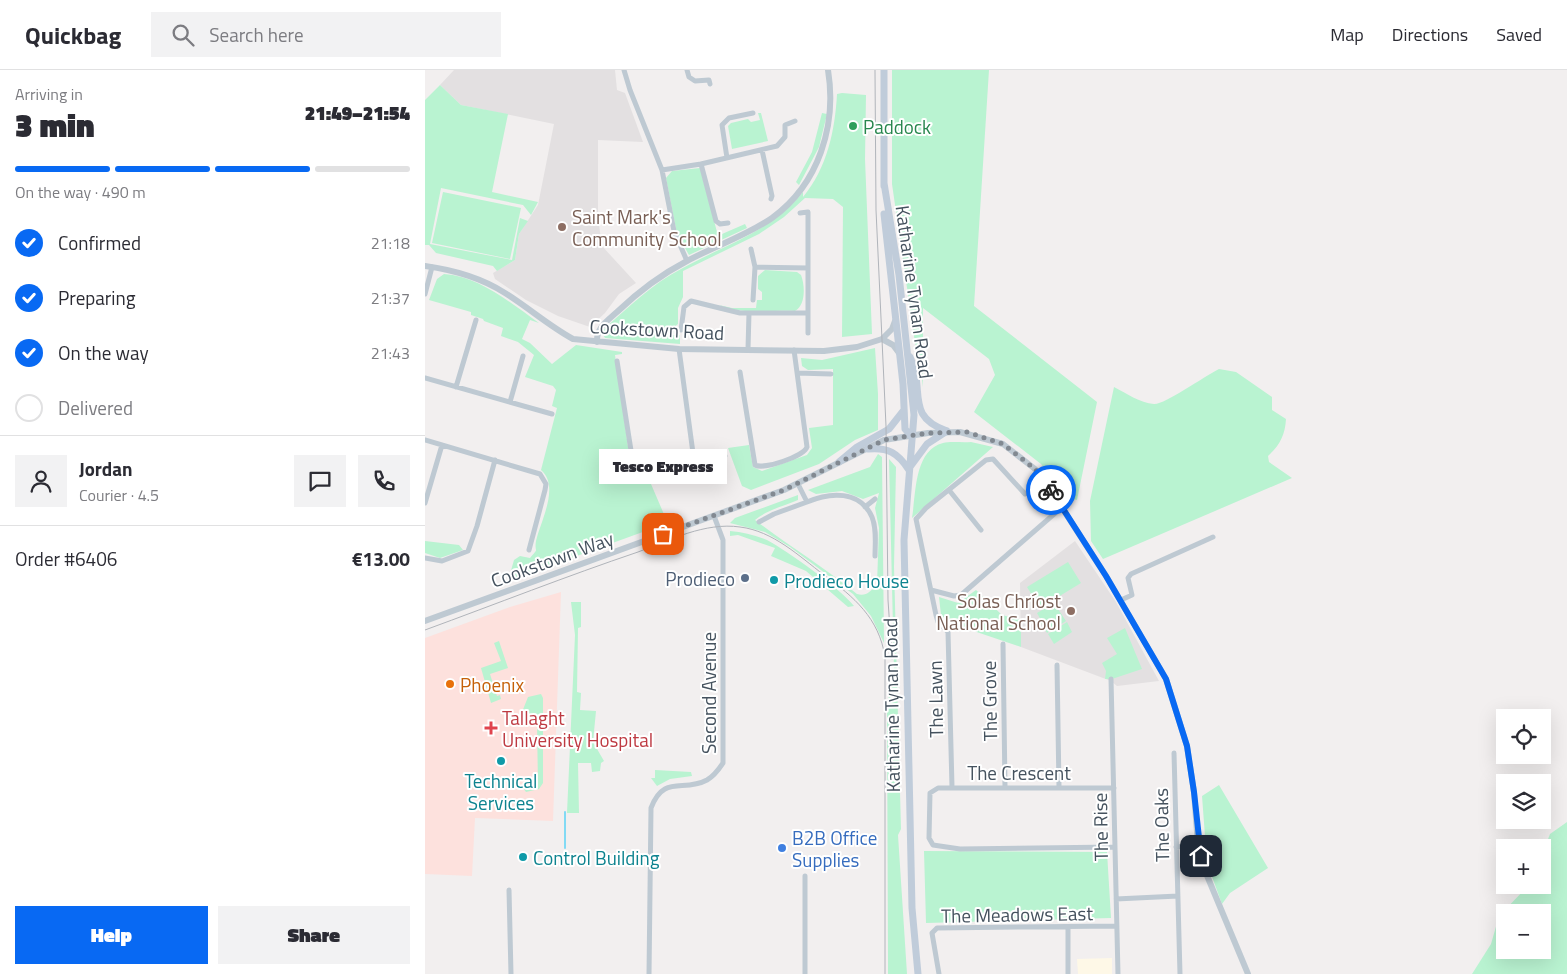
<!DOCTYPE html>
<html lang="en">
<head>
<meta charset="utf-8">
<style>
	:root { --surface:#fff; --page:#f2f2f3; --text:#2b2b33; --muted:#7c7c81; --line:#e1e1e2; --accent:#0869f3 }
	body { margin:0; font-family:"Titillium Web",sans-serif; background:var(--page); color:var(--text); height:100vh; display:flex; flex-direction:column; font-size:19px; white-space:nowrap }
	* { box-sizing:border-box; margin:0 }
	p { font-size:16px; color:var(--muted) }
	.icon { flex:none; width:28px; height:28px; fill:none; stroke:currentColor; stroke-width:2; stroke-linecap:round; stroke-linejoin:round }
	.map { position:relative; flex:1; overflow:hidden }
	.sheet { display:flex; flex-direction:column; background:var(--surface); width:425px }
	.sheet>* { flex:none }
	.buttons { position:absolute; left:1071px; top:639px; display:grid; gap:10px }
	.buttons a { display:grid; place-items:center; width:55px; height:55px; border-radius:0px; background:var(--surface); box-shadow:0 5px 20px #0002; font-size:25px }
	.pin { position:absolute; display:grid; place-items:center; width:42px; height:42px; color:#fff; margin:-21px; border-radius:10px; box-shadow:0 2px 8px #0006 }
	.courier { position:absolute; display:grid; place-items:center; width:50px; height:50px; margin:-25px; border:4px solid #0869f3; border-radius:50%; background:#fff; color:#222; box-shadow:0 1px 6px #0007 }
	.bubble { position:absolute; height:35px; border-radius:0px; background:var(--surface); box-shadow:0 5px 20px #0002; font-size:16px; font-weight:800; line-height:35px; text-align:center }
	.headline em { font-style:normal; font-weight:800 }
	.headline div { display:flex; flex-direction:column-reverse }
	.headline { display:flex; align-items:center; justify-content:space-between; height:85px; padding:0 15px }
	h1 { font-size:32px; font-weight:800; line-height:38px }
	.bar { display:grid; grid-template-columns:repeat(4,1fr); gap:8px 5px; align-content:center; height:60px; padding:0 15px }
	.bar i { height:6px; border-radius:4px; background:var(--line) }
	.bar .current { background:var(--accent) }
	.bar p { grid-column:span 4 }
	.line { display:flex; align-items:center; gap:12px; padding:0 15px; border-top:1px solid var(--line) }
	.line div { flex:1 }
	.round { display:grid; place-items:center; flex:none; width:52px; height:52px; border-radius:0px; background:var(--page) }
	ol { padding:0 15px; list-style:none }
	li { display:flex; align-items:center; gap:15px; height:55px }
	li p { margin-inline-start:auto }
	li .icon { padding:5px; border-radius:50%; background:var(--accent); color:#fff; stroke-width:4 }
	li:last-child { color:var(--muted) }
	li i { width:28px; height:28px; border:2px solid var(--line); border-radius:50% }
	.button { display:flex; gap:10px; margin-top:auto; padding:10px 15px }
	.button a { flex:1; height:58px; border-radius:0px; background:var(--accent); color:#fff; font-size:20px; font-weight:800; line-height:58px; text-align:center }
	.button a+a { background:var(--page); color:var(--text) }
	header { display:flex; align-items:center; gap:30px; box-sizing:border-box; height:70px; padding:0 25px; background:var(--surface); border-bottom:1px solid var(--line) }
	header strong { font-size:24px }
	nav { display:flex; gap:28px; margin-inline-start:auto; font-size:18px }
	.search { width:350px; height:45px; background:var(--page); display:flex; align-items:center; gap:12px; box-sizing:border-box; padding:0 18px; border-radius:0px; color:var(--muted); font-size:19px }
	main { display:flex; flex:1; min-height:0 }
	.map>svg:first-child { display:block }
	.commercial { fill:#fef8e7 }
	.education { fill:#e3e0e1 }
	.medical { fill:#fde1dd }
	.green { fill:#b9f3d1; fill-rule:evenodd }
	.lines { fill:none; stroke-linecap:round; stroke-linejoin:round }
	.stream { stroke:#82daf4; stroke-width:2 }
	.minor { stroke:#bec9d2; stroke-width:5 }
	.tertiary { stroke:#bec9d2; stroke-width:6 }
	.secondary { stroke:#c0ccda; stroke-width:7 }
	.tram { stroke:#b0b4ba; stroke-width:1 }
	.done { stroke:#828991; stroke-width:5; stroke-dasharray:0 9 }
	.route { stroke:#0869f3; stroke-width:6 }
	.leisure-dot { fill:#2e9e5b; stroke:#fff; stroke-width:2 }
	.education-dot { fill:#8d6e63; stroke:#fff; stroke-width:2 }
	.service-dot { fill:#5c6f8a; stroke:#fff; stroke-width:2 }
	.culture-dot { fill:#0f9aa8; stroke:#fff; stroke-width:2 }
	.food-dot { fill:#e8710a; stroke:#fff; stroke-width:2 }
	.health-dot { fill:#e0444e; stroke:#fff; stroke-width:2 }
	.shop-dot { fill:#3f7fe0; stroke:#fff; stroke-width:2 }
	.labels { text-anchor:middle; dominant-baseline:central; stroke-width:4; stroke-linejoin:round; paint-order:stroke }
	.leisure-label { font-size:19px; fill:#27864d; stroke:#fff; text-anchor:start }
	.education-label { font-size:19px; fill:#785e54; stroke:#fff; text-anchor:start }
	.street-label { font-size:19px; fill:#45525e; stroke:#fff }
	.service-label { font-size:19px; fill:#4e5e75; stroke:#fff; text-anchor:end }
	.culture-label { font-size:19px; fill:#0d838f; stroke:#fff; text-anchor:start }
	.food-label { font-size:19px; fill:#c56008; stroke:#fff; text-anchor:start }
	.health-label { font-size:19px; fill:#be3a42; stroke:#fff; text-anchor:start }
	.shop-label { font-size:19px; fill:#366cbe; stroke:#fff; text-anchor:start }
</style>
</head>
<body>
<header>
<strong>Quickbag</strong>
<div class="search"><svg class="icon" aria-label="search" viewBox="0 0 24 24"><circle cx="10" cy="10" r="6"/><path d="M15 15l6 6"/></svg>Search here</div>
<nav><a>Map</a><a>Directions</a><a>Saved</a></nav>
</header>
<main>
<section class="sheet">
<div class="headline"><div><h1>3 min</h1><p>Arriving in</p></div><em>21:49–21:54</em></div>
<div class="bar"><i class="current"></i><i class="current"></i><i class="current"></i><i></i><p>On the way · 490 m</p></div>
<ol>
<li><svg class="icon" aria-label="check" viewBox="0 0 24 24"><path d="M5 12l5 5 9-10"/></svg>Confirmed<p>21:18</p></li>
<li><svg class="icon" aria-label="check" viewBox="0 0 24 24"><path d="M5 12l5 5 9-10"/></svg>Preparing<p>21:37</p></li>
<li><svg class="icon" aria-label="check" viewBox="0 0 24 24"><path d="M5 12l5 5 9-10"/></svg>On the way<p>21:43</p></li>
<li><i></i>Delivered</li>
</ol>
<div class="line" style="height:90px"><a class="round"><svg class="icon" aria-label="person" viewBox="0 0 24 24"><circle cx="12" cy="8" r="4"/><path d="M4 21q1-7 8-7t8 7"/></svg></a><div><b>Jordan</b><p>Courier · 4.5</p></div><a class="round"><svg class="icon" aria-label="chat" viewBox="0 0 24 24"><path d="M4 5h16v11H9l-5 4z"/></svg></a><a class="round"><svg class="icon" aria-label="phone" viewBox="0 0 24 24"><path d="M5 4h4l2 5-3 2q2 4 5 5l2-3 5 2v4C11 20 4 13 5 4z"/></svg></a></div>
<div class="line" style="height:65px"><div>Order #6406</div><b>€13.00</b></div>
<div class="button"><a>Help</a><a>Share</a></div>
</section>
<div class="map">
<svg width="1142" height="904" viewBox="0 0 1142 904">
	<rect width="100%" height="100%" fill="#f2efef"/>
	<path class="commercial" d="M687,888v16h-34l-1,-15z"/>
	<path class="education" d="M29,0h161l2,20 8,3 18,49 -45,-2v78l4,28 34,37 -17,11 -14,19 -15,14 -32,-11 -32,-16 -31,-21 -2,-6 22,-13 4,-26 19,-29 16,-81 -93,-19 -21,-20z
		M650,471l41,61 43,79 -42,5 -6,-5 -90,-34 -1,-64z"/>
	<path class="medical" d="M136,522l-8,229 -78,-3 -3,58 -47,-2v-236l85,-31z"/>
	<path class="green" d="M467,0h97l-15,236 123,96 -20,98 -9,-2 -27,-34 -67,-52 21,-37 -6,-16 -66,-51v79l-3,-26 -5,-18 -23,-159z
		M15,15l21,20 47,9 -16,78 46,10 -7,13 -8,-10 -82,-17 -11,56 82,16 8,-42 8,3 -9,13 -4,26 -18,11 -4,-5 -57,-13 -7,-8h-4v-145z
		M417,23l24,2 -1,64 7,175 -30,3 1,-130 -10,-8 -28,-1 -21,19 -25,17 -76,37v26l-5,11v16l-4,3 -1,8h7v9l-75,-6 -3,-5 3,-5c24,-21 47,-44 76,-59 45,-25 88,-36 122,-77v5c24,-29 32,-66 34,-103z
		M333,43h3l7,28 -36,8 -4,-23 3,-3 17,-4 3,3 9,-2z
		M397,43l5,1 -8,33 -20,38 -3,-3 16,-30z
		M275,98l17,64 5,2 23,-10 2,4 -58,27 -12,-21 -11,-56 6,-7z
		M18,122l78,16 -11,51 -78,-16z
		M340,200l32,2 4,3c4,10 5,30 -6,36 -23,-1 -55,4 -76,-6l13,3h24l1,-8h5v-8l-4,-3v-13z
		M19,204c35,2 68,30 95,49l-9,-3 -8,19 8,4 22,21 24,-19 46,7v2l-7,1 15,106 5,7 13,9 18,42 -4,6 -154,56 6,-21 6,-4 10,2c10,-12 4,-4 6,-17 5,-21 24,-55 5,-71l16,-62 -5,-2 4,-16 -3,-4 -28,-9 9,-22 -16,-13 -17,-6 2,-8 -19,-7 -1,-2 -12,-4v-3l-42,-12 8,-21z
		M450,278l3,46v36l-23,10 -36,24 -68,26 -9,-4 -14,-38 21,-3 4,22 9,4 45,-16 5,-7 -3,-20 24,-3v-56l-25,1 -6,-4 -1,-8 21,2z
		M794,299l17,3 36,25v13l14,9c-1,16 -6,26 -18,37l1,6 23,16 -189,81 -12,-18 -1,-40 24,-114c12,6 26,16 40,17 10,1 51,-28 65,-35z
		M546,372l22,5 -81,71c4,-24 2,-68 31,-75 8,-2 19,0 28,-1z
		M453,384l4,3 2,186 -13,-27 -18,-22 -63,-47 -25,-15 -35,-9 5,-5 63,-23v5c-14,6 -31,10 -43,20 34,26 69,47 102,74 9,3 14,-3 20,-10l2,-56 -4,-20 4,-15 -16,6 -21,-8 -26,3 -8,-4 62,-23z
		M464,389l7,8 -2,100 7,262 -3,6 9,139h-19v-15l-1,-253 7,-36z
		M305,461c13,1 25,4 37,9 19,10 75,50 87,66l-6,1 -42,-36 -35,-15 4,-8 -37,-13 -8,1z
		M0,471l34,4 4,5 -23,8 -15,-5z
		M643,492l13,21 -41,25 -13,-21z
		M551,520l26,25 19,5v27l-71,-24 -9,-8 -2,-18 19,6z
		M146,532h10v25l-3,1 -1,64 4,1 -1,17 16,1 -3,31 11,19 -3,2 -1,8 -8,1 -1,-9h-13l1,50h-12l8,-178z
		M629,533l12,18 -19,12 -6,-10 5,-3 -4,2 -5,-9z
		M642,552l5,10 -18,12 -6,-10z
		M700,558l17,41 -30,10h-7l1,-8 -4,-8 15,-9 -10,-16z
		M74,571l9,27 -18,6 7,22 3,-1 1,4 -10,4 -10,-35 20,-7 -7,-18z
		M116,624l2,4v85l-4,6 -13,3 -3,-4 3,-1 2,3 5,-1v-3l5,-1 -1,-61h-4l-2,-5 -22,7 -2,-6 3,-3h10l8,-20z
		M230,700l36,2 1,4 -22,3 -13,7 -6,-8h4z
		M794,715l49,83 -38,25 -8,11 -15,-41 -5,-67z
		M1142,752v152h-95l19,-30 8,-28 30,-31h14v-33l7,-18zM1118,842v38h-38v-38z
		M499,781l183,1 4,66 -185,5z"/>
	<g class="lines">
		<path class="stream" d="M140,778v-36"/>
		<path class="minor" d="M199,0l6,20 32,80 12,61 13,30
			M262,0l2,7 6,4 14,-1 1,4
			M337,80l10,46 -1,3
			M302,88l-5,-33 7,-7 24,-5
			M276,94l15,57 4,3 8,-1
			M237,100l39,-6 76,-18 8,-9v-12l10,-4
			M375,143l8,-1v121
			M326,179l4,18 -2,33
			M330,197l53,1
			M0,224l7,-27
			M256,260l3,-23 7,-6 49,12h67
			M254,279l14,104
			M323,279l1,-36
			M192,291l15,96 6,10 13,6 42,-20 32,3
			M315,302l15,93c9,5 49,-9 52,-18l-13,-97
			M372,303l34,1
			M0,308l127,36
			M31,317l20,-67
			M85,332l13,-46
			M0,370l115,34 6,10 -1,6 -16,60
			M373,414l9,18c23,-10 53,-12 65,15 5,12 3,27 3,39
			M524,420l32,40
			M0,433l17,-58
			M440,437l10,-8
			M334,452l15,-8 33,-12
			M0,488l17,3 26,-10 9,-25 18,-66
			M506,520l23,6 7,-1 100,-87
			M696,530l11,-5 -4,-17 3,-4 82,-37
			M578,574l2,143
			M632,595l2,122
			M686,609l7,295
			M749,683l6,221
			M527,717l-4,-155 -10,-10 -2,-7 -20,-96 10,-11 60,-48 7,-1 32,35 6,-4
			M689,718h-176l-8,5 -1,45 4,7 27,4 155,-2
			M751,777l22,-2
			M84,820l2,84
			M691,829l62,-3
			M643,858v46
			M224,904l2,-166c13,-34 32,-15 56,-28 7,-4 12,-11 16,-17v-223l-9,-24
			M380,904v-98
			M514,904l-7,-41 5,-5 180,-2"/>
		<path class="tertiary" d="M0,196c29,4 55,11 80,27 24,15 44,33 68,46l106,10 145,2 33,-4 25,-8 11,6 6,8
			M457,269l10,-10 3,-8
			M172,272c-1,-14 10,-21 20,-30 21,-20 45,-38 70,-51 28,-15 59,-25 85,-43 47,-34 65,-93 56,-148
			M0,551l359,-131 100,-50 44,-7 32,-1 43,12 32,25 13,17 58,90 60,103 21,67 7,46 4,53 5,21 45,108"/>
		<path class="secondary" d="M459,0v116
			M459,113l15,92 15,140 -10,125 8,368 6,66
			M459,144l19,170 2,45 6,7
			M485,287c16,33 -6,59 37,74
			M443,379c20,-2 30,4 41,21
			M414,392l18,-15 32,-18 15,-19
			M485,397l17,-23 20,-13"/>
		<path class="tram" d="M450,0l1,140 10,216 2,174 4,59
			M0,560c71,-26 142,-54 213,-78 32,-12 67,-30 102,-25 33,4 59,29 84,48 30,22 55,43 61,82v317"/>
	</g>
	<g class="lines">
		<path class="done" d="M238,464l121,-44 100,-50 44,-7 39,-1 36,12 32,25 16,21"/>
		<path class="route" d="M626,420l55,86 60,103 21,67 7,46 7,64"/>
	</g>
	<circle class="leisure-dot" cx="428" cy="56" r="5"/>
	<g class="education-dot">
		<circle cx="137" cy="157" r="5"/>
		<circle cx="646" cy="541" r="5"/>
	</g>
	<circle class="service-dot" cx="320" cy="508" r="5"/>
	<g class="culture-dot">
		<circle cx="349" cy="510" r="5"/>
		<circle cx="76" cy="691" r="5"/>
		<circle cx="98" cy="787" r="5"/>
	</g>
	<circle class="food-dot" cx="25" cy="614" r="5"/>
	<path class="health-dot" d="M63.5 650.5h5v5h5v5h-5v5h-5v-5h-5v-5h5z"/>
	<circle class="shop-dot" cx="357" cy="778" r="5"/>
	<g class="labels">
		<g class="leisure-label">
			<text x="438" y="56">Paddock</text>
		</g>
		<g class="education-label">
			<text x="147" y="146">Saint Mark's<tspan x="147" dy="22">Community School</tspan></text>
			<text x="636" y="530" text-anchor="end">Solas Chríost<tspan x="636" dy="22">National School</tspan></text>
		</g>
		<g class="street-label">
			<text transform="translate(490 222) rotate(82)">Katharine Tynan Road</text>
			<text transform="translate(232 259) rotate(3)">Cookstown Road</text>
			<text transform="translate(127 489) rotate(-20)">Cookstown Way</text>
			<text transform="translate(283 623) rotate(-90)">Second Avenue</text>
			<text transform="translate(510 629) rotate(-91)">The Lawn</text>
			<text transform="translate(564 631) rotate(-91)">The Grove</text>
			<text transform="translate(466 635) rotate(-91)">Katharine Tynan Road</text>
			<text x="594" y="702">The Crescent</text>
			<text transform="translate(736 755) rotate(-91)">The Oaks</text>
			<text transform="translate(675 757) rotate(-91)">The Rise</text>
			<text transform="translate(592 844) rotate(-1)">The Meadows East</text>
		</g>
		<g class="service-label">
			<text x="310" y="508">Prodieco</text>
		</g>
		<g class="culture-label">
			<text x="359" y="510">Prodieco House</text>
			<text x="76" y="710" text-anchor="middle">Technical<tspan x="76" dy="22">Services</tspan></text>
			<text x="108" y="787">Control Building</text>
		</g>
		<g class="food-label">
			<text x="35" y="614">Phoenix</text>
		</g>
		<g class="health-label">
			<text x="77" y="647">Tallaght<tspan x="77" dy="22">University Hospital</tspan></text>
		</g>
		<g class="shop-label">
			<text x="367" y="767">B2B Office<tspan x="367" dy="22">Supplies</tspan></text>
		</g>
	</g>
</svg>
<div class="buttons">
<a><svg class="icon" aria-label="locate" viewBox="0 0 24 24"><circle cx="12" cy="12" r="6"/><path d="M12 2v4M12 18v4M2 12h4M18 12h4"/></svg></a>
<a><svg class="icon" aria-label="layers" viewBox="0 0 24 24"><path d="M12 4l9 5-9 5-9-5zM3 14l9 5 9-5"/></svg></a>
<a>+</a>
<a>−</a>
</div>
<div class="pin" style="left:238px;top:464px;background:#ea580c"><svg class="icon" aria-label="bag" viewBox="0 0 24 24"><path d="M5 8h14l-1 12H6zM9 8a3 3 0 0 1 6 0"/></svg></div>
<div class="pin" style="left:776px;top:786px;background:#1f2937"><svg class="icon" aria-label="home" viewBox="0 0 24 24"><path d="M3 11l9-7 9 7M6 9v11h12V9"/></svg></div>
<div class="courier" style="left:626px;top:420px"><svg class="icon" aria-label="bike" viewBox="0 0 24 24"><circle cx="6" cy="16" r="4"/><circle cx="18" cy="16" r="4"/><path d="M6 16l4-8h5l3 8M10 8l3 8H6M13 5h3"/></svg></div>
<div class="bubble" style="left:174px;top:379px;width:128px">Tesco Express</div>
</div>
</main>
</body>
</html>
